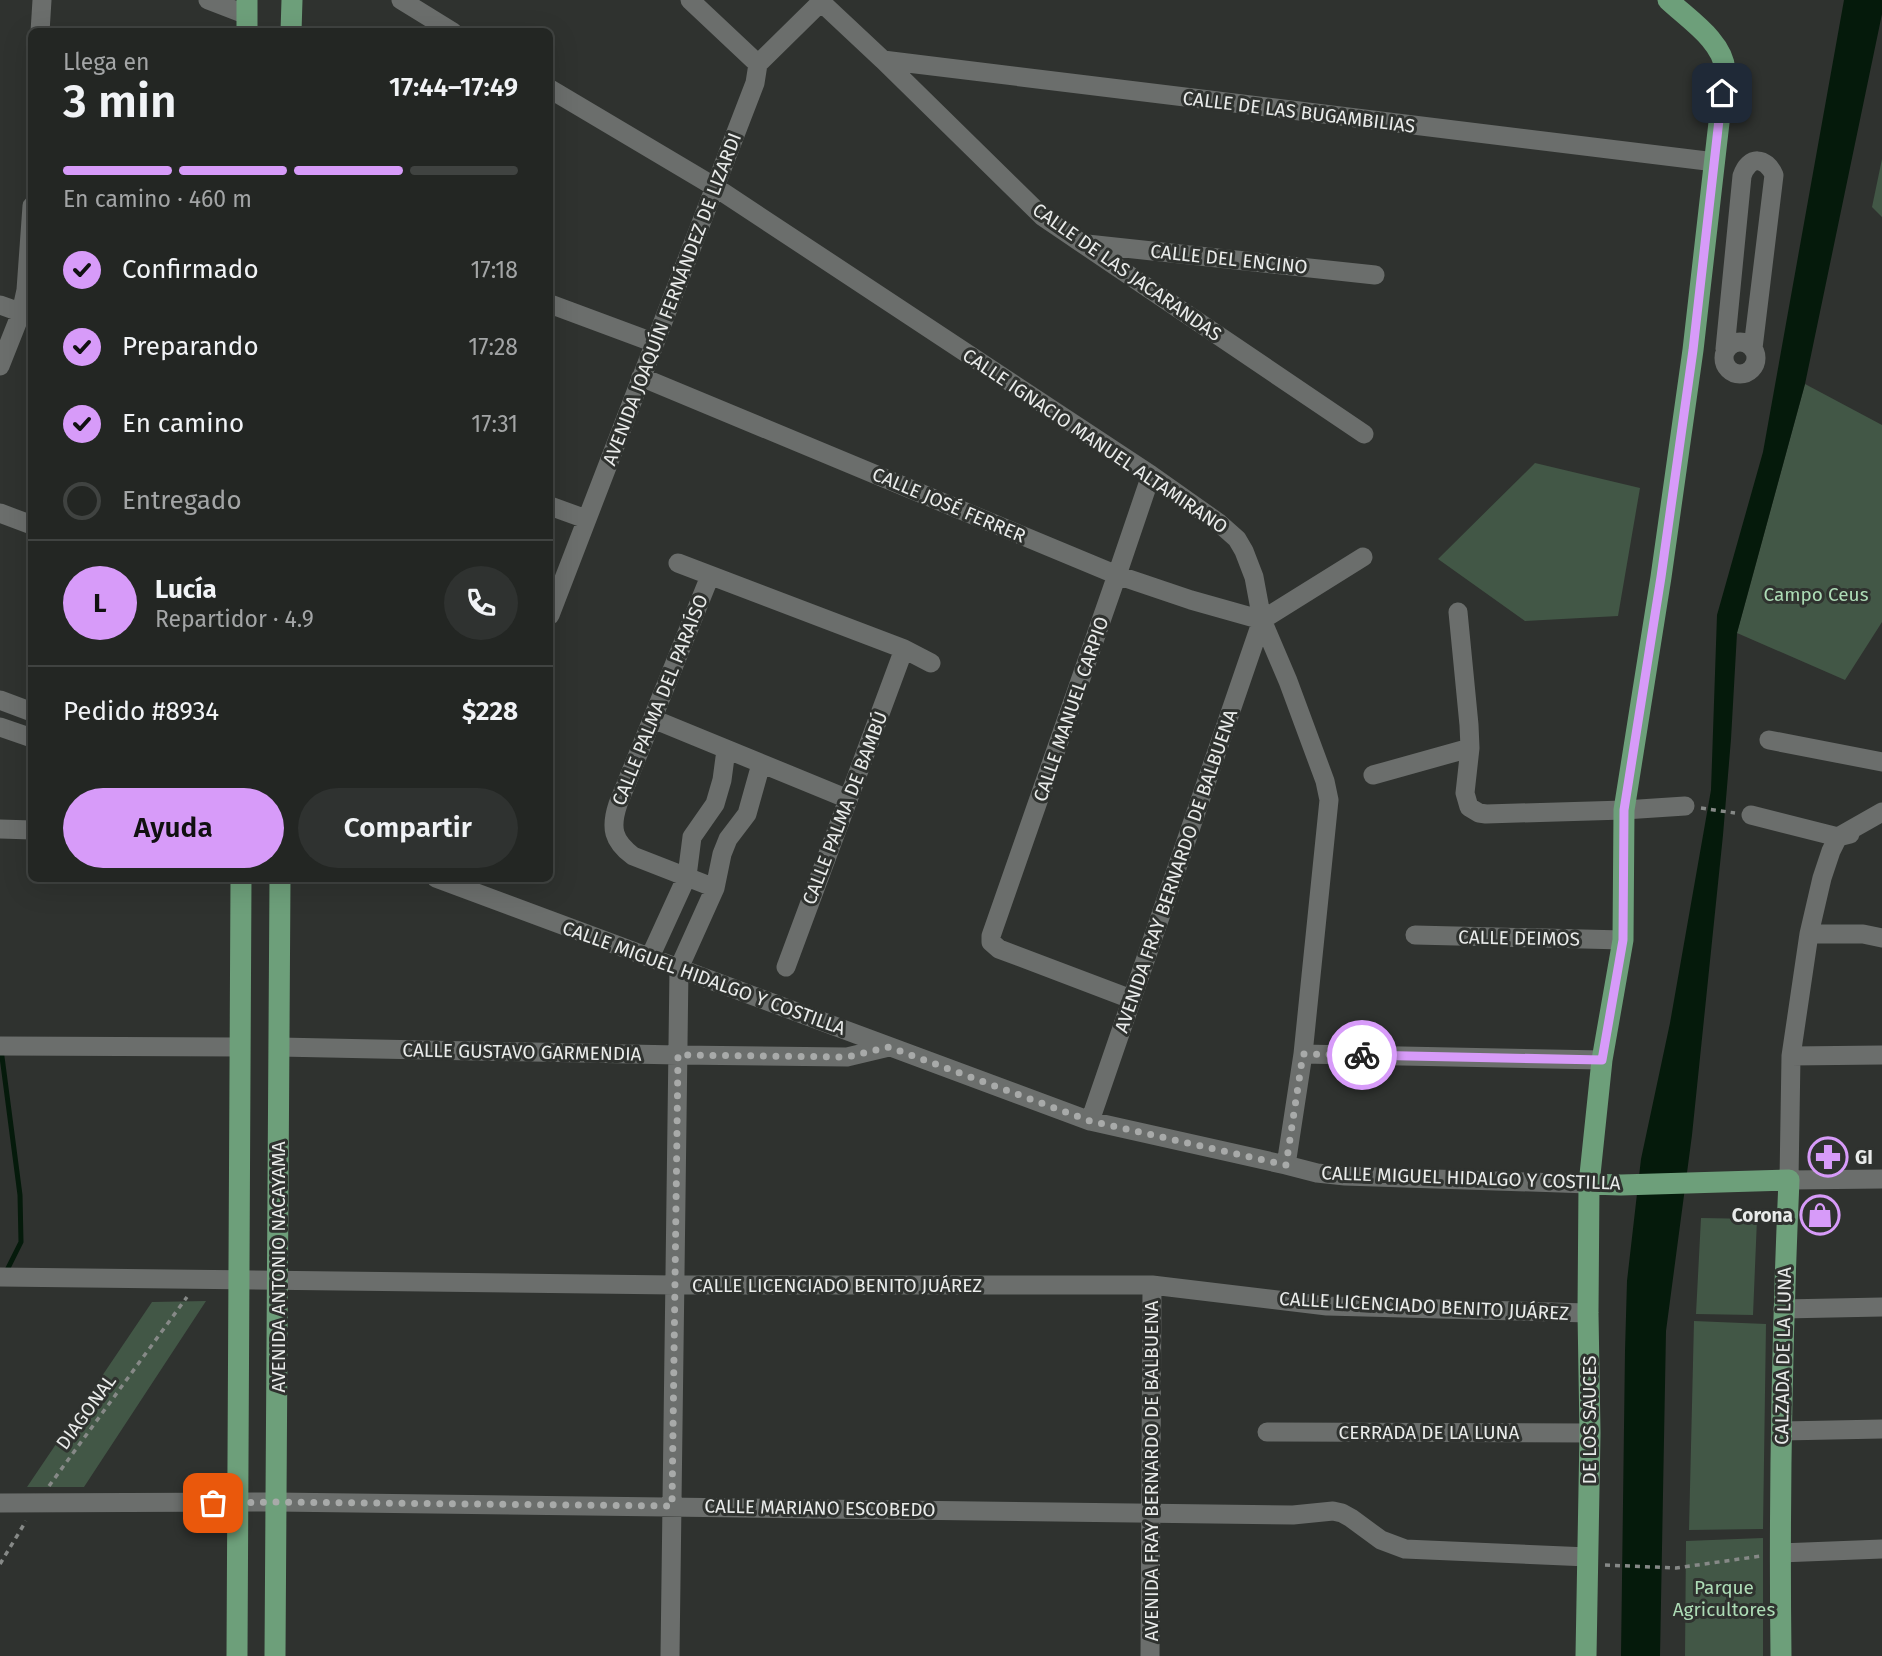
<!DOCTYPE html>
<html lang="es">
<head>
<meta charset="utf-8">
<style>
	:root { --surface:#232623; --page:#2f3230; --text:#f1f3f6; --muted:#a3a5a6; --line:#404341; --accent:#d79bf9 }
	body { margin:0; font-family:"Fira Sans",sans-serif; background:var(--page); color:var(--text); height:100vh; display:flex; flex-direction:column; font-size:26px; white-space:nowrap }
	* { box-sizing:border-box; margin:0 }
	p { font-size:23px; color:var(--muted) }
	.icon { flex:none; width:38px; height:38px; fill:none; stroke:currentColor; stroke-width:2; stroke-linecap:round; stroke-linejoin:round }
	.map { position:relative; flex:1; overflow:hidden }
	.details { position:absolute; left:28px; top:28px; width:525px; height:854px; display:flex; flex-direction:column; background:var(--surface); border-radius:10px; box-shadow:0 7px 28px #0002,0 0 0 2px var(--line) }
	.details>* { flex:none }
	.pin { position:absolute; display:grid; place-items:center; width:60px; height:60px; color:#fff; margin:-30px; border-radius:14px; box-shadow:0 4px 10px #0006 }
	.courier { position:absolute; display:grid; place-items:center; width:70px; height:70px; margin:-35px; border:5px solid #d79bf9; border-radius:50%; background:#fff; color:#222; box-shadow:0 2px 9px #0007 }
	.summary em { font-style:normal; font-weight:600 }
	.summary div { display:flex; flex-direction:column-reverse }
	.summary { display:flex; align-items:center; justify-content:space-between; height:119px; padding:0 35px }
	h1 { font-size:46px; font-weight:600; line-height:52px }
	.bar { display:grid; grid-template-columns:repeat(4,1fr); gap:10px 7px; align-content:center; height:84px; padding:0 35px }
	.bar i { height:9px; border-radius:5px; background:var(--line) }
	.bar .on { background:var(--accent) }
	.bar p { grid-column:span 4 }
	.line { display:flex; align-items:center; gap:18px; padding:0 35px; border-top:2px solid var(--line) }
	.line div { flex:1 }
	.round { display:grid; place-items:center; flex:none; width:74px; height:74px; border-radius:37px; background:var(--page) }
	ol { padding:0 35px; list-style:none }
	li { display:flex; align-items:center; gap:21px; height:77px }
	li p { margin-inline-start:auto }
	li .icon { padding:7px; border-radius:50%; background:var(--accent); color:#111; stroke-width:4 }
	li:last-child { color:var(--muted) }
	li i { width:38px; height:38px; border:4px solid var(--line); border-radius:50% }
	.action { display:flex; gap:14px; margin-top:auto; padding:14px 35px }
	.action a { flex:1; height:80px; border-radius:42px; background:var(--accent); color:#111; font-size:28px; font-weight:600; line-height:80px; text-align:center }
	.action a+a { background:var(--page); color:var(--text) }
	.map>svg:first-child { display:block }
	.green { fill:#425746 }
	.water { fill:#051a0b }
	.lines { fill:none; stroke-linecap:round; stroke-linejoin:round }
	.stream { stroke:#051a0b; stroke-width:5 }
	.path { stroke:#868987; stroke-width:3.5; stroke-dasharray:5 5; stroke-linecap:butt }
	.minor { stroke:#6b6e6c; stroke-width:19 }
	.major { stroke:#6d9f7a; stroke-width:21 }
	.done { stroke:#a8aaa9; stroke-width:7; stroke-dasharray:0 12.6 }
	.route { stroke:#d79bf9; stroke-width:9 }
	.labels { text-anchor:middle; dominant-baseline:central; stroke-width:6; stroke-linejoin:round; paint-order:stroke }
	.street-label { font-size:19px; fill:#e9ebea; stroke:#2f322f }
	.park-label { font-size:19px; fill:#addcb6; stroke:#2f322f }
	.poi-label { font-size:19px; font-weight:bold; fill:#e9ebea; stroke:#2f322f; text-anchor:start }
</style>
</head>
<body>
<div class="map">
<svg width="1882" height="1656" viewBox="0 0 1882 1656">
	<rect width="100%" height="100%" fill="#2f322f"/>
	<path class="green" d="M1882,159v58l-10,-10z
		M1805,384l77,41v197l-37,58 -108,-47z
		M1535,463l105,25 -22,128 -93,5 -87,-62z
		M1701,1218l56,1 -4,96 -57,-1z
		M206,1301l-122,186h-57l125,-185z
		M1694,1321l72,3 -3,205 -74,1z
		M1763,1538v118h-78l1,-115z"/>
	<path class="water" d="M1844,0h38v14l-77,370 -68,249 -6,106 -8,96 -31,300 -26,196 -6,325h-39l4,-305 2,-70 14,-122 29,-136 41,-233 6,-175 46,-163z"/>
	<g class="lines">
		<path class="stream" d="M1,1049l19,146 1,47 -15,30"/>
		<path class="path" d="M1701,808l34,5
			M49,1486l138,-189
			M0,1564l26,-43
			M1605,1565l71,3 85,-12"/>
		<path class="minor" d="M208,0l39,15
			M401,0l52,32
			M690,0l68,64
			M819,0l64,60 160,157 321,217
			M40,32l2,-32
			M883,60l832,102
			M550,89l165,98 436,288 68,48 18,16 7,12 10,26 8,43 26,61 37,100 4,19 -26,254 -17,111
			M1087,244l288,31
			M550,304l105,39
			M0,305l31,11
			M1724 358a16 16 0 1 1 32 0a16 16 0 1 1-32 0Z
			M1725,349l17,-173c7,-21 24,-19 32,-1l-21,173
			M0,366l21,-53 5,-23 6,-84
			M641,377l476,198 74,25 71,20
			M550,506l36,13
			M0,513l32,12
			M678,563l226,86 27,14
			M710,576l-92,228c-8,24 -5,37 15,52l82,32
			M1458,612l11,113 1,23 -5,45 4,14 10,6 7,1 138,-4 61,-4
			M550,615l205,-532 3,-19 63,-62
			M1262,620l101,-63
			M0,700l32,12
			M653,719l195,80
			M0,727l32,11
			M1769,740l113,22
			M1373,775l97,-27
			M1882,812l-44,25 -7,14 -9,27 -13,56 -18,122 -2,124 93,-1
			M1751,815l87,22 12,-3
			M0,829l32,1
			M436,878l654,243 196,44 31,8 28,3 244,8
			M1809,934h54l19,4
			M1415,935l208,5
			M650,957l37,-81 5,-39 23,-33 7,-24 4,-30
			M786,967l118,-318
			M1131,999l-132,-50 -8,-7v-6l126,-361 34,-100
			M0,1046l240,1
			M279,1047l399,8 169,2 42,-10
			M1303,1054l299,6
			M1791,1056l91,-1
			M1090,1121l172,-501
			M0,1277l675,8h477l175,21 261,7
			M1783,1309l99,-2
			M1782,1431l100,-2
			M1267,1432l323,1
			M0,1503l276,-1 1017,13 40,-4 9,2 9,5 30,22 24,9 183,8
			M1780,1553l102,-4
			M670,1656l9,-688 36,-80 7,-34 6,-15 19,-25 14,-50
			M1150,1656l2,-371"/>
		<path class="major" d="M247,32v-32
			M291,32l1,-32
			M1589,1184l32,1 168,-5c-7,159 -10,317 -8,476
			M237,1656l4,-778
			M275,1656l5,-778
			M1586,1656l4,-223 -2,-120 1,-129 13,-124 21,-120 1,-130 37,-233 32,-227 32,-280c-2,-29 -37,-51 -57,-70"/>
	</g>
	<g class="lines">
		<path class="done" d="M213,1503l63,-1 396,4 6,-451 169,2 42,-10 201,74 196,44 17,-111 59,1"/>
		<path class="route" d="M1362,1055l240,5 21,-120 1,-130 37,-233 32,-227 29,-257"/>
	</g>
	<defs>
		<g id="pharmacy-ring" transform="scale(2.0125)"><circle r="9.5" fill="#2f322f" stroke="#d79bf9" stroke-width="1.5"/><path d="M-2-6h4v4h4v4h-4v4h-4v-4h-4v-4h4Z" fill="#d79bf9"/></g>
		<g id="shop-ring" transform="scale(2.0125)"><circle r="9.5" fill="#2f322f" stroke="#d79bf9" stroke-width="1.5"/><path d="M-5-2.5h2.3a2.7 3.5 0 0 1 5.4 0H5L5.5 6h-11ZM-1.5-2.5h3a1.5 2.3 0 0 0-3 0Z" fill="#d79bf9"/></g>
	</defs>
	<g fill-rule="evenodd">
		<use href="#pharmacy-ring" x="1828" y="1157"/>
		<use href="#shop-ring" x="1820" y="1215"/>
	</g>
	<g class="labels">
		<g class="street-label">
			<text transform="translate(1299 112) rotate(7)">CALLE DE LAS BUGAMBILIAS</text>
			<text transform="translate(1229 259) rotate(6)">CALLE DEL ENCINO</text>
			<text transform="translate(1127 272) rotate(35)">CALLE DE LAS JACARANDAS</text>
			<text transform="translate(672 299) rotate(-69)">AVENIDA JOAQUÍN FERNÁNDEZ DE LIZARDI</text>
			<text transform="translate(1095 441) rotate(34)">CALLE IGNACIO MANUEL ALTAMIRANO</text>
			<text transform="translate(949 505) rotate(23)">CALLE JOSÉ FERRER</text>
			<text transform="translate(660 700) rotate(-68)">CALLE PALMA DEL PARAÍSO</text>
			<text transform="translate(1071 709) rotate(-71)">CALLE MANUEL CARPIO</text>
			<text transform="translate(845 808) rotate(-69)">CALLE PALMA DE BAMBÚ</text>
			<text transform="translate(1176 871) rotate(-71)">AVENIDA FRAY BERNARDO DE BALBUENA</text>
			<text transform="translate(1519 938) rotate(1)">CALLE DEIMOS</text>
			<text transform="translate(704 978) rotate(20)">CALLE MIGUEL HIDALGO Y COSTILLA</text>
			<text transform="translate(522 1052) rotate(1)">CALLE GUSTAVO GARMENDIA</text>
			<text transform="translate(1471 1178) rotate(2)">CALLE MIGUEL HIDALGO Y COSTILLA</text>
			<text transform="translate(278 1267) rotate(-90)">AVENIDA ANTONIO NACAYAMA</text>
			<text x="837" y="1285">CALLE LICENCIADO BENITO JUÁREZ</text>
			<text transform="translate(1424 1306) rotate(3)">CALLE LICENCIADO BENITO JUÁREZ</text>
			<text transform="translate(1783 1356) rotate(-89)">CALZADA DE LA LUNA</text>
			<text transform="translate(86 1412) rotate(-54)">DIAGONAL</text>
			<text transform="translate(1589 1420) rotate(-90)">DE LOS SAUCES</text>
			<text x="1429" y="1432">CERRADA DE LA LUNA</text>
			<text transform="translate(1151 1471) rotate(-90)">AVENIDA FRAY BERNARDO DE BALBUENA</text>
			<text transform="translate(820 1508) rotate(1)">CALLE MARIANO ESCOBEDO</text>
		</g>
		<g class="park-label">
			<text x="1816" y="594">Campo Ceus</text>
			<text x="1724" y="1587">Parque<tspan x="1724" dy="22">Agricultores</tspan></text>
		</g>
		<g class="poi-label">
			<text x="1855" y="1157">GI</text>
			<text x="1793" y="1215" text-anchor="end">Corona</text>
		</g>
	</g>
</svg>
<div class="pin" style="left:213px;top:1503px;background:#ea580c"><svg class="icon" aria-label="bag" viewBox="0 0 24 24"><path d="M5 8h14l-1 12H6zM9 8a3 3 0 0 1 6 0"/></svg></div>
<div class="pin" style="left:1722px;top:93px;background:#1f2937"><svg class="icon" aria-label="home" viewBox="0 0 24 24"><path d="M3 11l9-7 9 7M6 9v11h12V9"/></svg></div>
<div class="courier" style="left:1362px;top:1055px"><svg class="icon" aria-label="bike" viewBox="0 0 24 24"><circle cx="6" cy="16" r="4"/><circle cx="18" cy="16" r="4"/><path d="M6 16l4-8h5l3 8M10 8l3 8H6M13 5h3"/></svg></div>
<section class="details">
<div class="summary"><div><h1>3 min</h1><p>Llega en</p></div><em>17:44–17:49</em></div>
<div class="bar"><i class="on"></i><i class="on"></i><i class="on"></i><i></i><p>En camino · 460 m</p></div>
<ol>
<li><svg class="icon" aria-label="check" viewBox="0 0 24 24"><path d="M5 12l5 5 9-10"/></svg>Confirmado<p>17:18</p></li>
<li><svg class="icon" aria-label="check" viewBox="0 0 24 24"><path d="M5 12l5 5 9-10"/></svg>Preparando<p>17:28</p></li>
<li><svg class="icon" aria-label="check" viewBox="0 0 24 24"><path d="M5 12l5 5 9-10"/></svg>En camino<p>17:31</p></li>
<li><i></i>Entregado</li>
</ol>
<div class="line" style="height:126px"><b class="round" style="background:var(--accent);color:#111">L</b><div><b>Lucía</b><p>Repartidor · 4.9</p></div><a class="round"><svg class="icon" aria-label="phone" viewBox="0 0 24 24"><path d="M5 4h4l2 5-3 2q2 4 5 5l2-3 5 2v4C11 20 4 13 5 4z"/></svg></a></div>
<div class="line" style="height:91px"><div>Pedido #8934</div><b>$228</b></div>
<div class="action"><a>Ayuda</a><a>Compartir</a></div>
</section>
</div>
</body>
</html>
